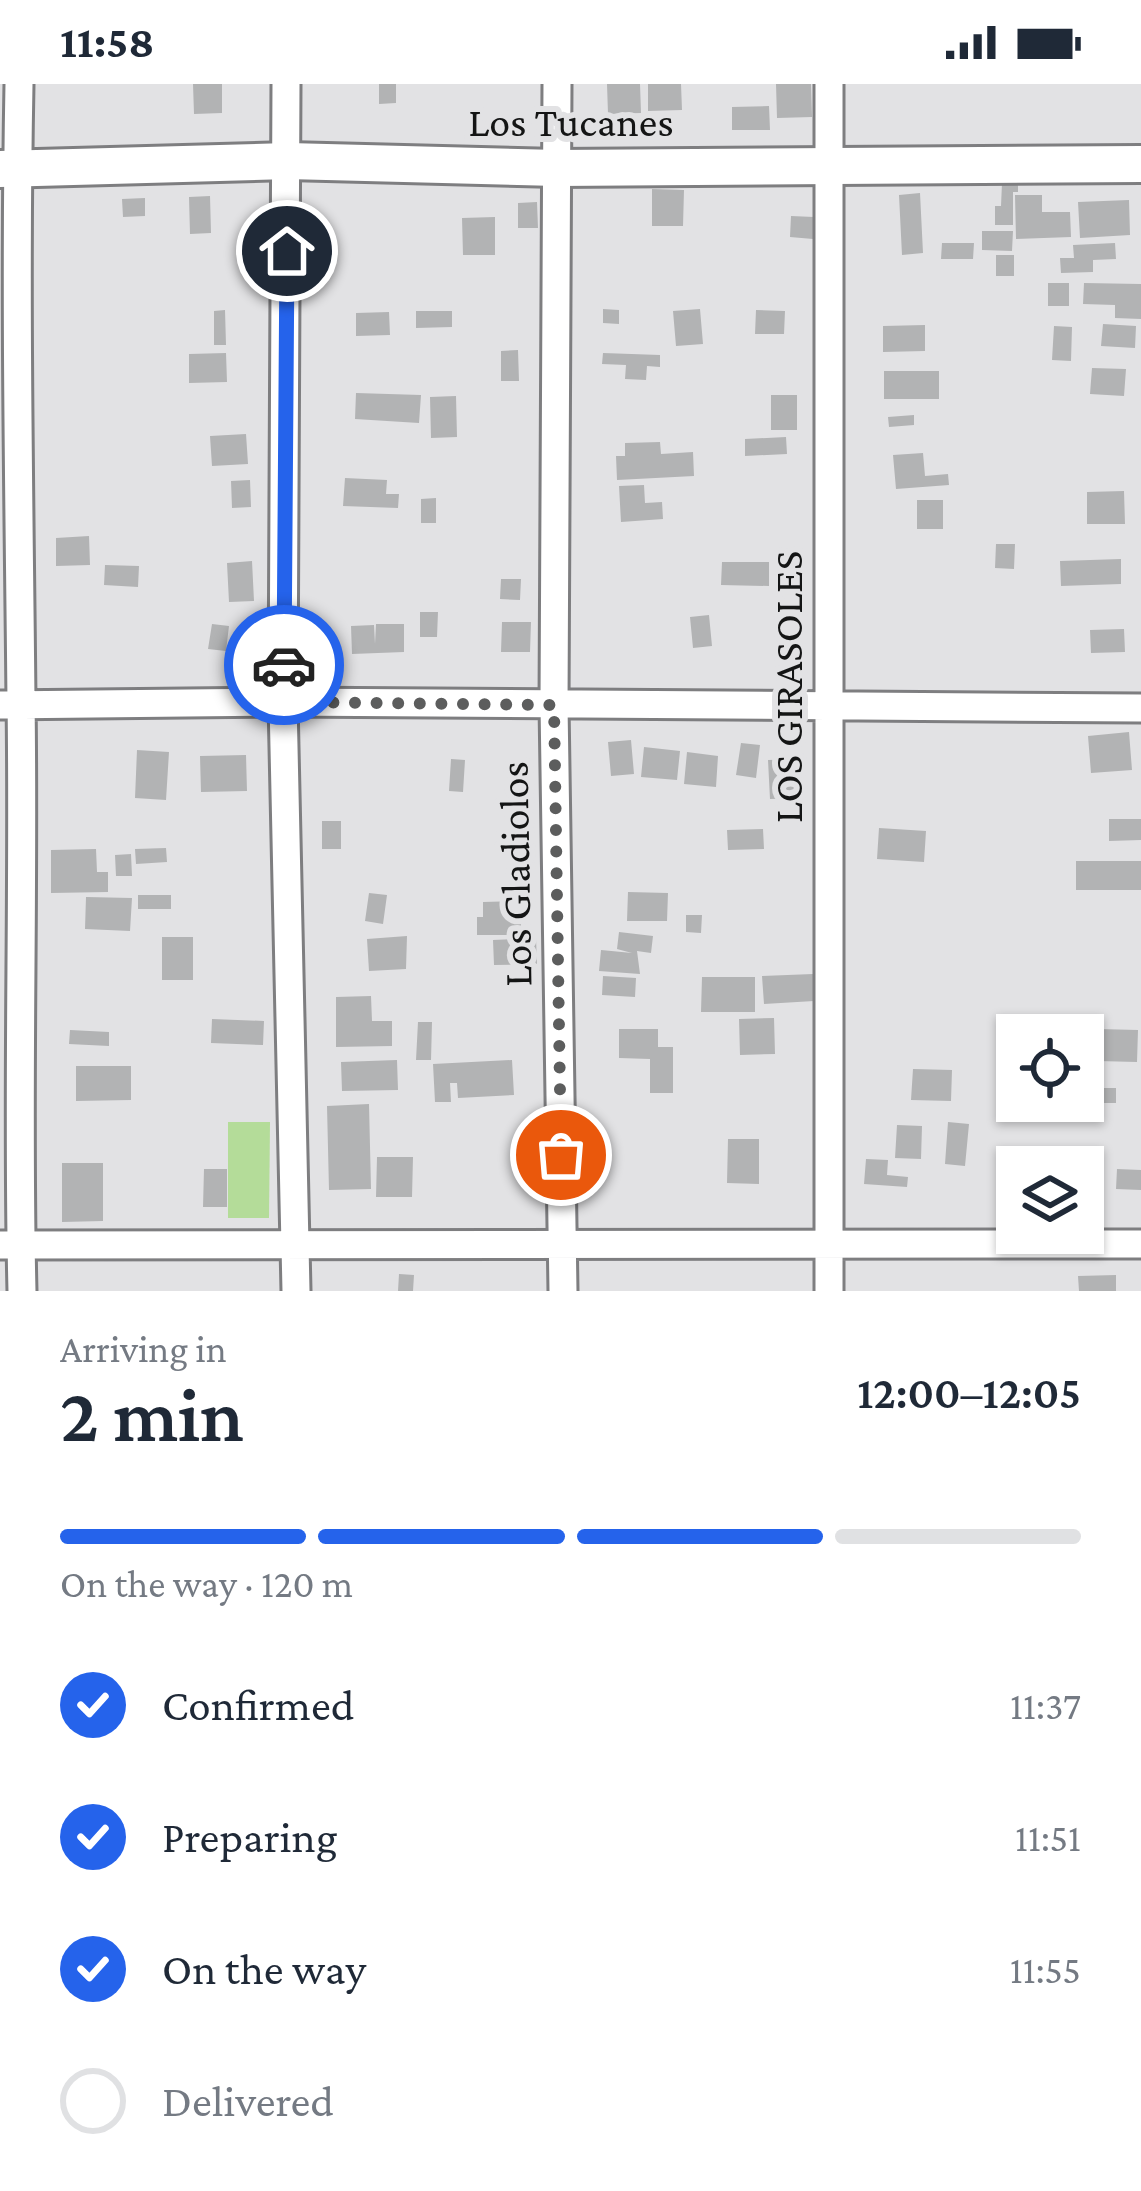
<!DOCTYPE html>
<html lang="en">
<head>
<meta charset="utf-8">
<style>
	:root { --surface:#fff; --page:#f2f2f3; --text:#1f2937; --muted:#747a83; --line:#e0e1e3; --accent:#2563eb }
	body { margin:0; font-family:"Crimson Pro",serif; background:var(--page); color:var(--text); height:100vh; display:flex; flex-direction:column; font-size:45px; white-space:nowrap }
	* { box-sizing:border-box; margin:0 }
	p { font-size:39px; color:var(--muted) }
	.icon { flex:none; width:66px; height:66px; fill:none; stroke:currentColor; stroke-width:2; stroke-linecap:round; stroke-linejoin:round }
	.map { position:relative; height:1207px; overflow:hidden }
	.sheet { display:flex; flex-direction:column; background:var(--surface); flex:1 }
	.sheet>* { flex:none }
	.controls { position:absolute; left:996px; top:930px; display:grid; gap:24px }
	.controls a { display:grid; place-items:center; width:108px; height:108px; border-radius:0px; background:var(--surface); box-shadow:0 3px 9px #0004; font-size:60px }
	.pin { position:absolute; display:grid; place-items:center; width:102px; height:102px; color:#fff; margin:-51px; border:6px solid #fff; border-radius:50%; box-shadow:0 3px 12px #0007 }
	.courier { position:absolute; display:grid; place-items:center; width:120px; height:120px; margin:-60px; border:9px solid #2563eb; border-radius:50%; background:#fff; color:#222; box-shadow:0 3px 15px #0007 }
	.summary em { font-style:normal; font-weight:600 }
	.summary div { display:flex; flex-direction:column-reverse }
	.summary { display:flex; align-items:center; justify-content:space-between; height:204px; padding:0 60px }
	h1 { font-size:78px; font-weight:600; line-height:90px }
	.bar { display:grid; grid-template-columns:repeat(4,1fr); gap:18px 12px; align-content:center; height:144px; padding:0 60px }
	.bar i { height:15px; border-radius:9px; background:var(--line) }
	.bar .selected { background:var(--accent) }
	.bar p { grid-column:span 4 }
	ol { padding:0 60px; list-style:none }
	li { display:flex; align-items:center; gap:36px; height:132px }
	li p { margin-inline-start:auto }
	li .icon { padding:12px; border-radius:50%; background:var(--accent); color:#fff; stroke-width:4 }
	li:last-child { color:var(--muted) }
	li i { width:66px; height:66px; border:6px solid var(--line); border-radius:50% }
	.status { display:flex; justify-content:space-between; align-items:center; height:84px; padding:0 60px; background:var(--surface); direction:ltr }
	.status svg { height:33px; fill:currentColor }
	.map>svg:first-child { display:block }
	.green { fill:#b4dc99 }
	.building { fill:#b2b3b4 }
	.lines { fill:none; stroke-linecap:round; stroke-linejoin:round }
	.street-casing { stroke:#7e7e80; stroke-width:33 }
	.secondary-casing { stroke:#7e7e80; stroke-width:42 }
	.street { stroke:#fff; stroke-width:27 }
	.secondary { stroke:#fff; stroke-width:36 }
	.done { stroke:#5c5d5d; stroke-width:12; stroke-dasharray:0 21.6 }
	.route { stroke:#2563eb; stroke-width:15 }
	.labels { text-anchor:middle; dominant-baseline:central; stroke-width:12; stroke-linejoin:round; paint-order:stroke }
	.street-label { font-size:42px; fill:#141515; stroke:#e2e2e4 }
</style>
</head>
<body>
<div class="status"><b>11:58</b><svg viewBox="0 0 49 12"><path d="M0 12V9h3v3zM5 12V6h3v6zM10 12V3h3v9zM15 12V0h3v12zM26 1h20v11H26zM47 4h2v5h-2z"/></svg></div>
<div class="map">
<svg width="1141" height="1207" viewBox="0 0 1141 1207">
	<rect width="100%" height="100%" fill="#e2e2e4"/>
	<path class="green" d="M228,1038h42l-1,96h-41z"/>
	<path class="building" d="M193,0h29v29l-28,1z
		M379,0h17v19l-17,1z
		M607,0h33l1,29 -33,1z
		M648,0h33l1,26 -34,1z
		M776,0h35l1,33 -35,1z
		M769,22l1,24h-38v-23z
		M1002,99h16v9h-5v33h-18v-19h6z
		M652,105l32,1 -1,36h-31z
		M920,109l3,60 -21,2 -3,-60z
		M1015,111h27v17h28l1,25 -55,2z
		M210,112l1,37 -21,1 -1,-37z
		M145,114v18l-22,1 -1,-18z
		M1129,116l1,35 -50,3 -2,-36z
		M537,118l1,26h-20v-25z
		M791,132l23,1 -1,22 -23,-2z
		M495,133v38h-32l-1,-37z
		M982,147h31l-1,20 -30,-1z
		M942,159h32l-1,16h-32z
		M1115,159l1,16 -23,1v12l-32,1 -1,-15h14l-1,-13z
		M996,171h18v21h-18z
		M1048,199h21v23h-21z
		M1084,199l57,1v35l-26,-1v-13l-32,-1z
		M603,225l16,1v14l-16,-1z
		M700,225l3,35 -27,2 -3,-35z
		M225,226l1,35h-12v-34z
		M756,226l29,1 -1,23h-29z
		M416,227h36v16l-36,1z
		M389,228l1,23 -34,1v-23z
		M1103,240l33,2 -1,22 -34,-2z
		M925,241v26l-42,1v-26z
		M1054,242l18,1 -1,34 -19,-1z
		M518,266l1,31h-18v-30z
		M226,269l1,29 -38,1v-29z
		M603,269l57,2v12l-13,-1 -1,14 -21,-1 1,-14 -24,-1z
		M1092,284l34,1 -2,27 -34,-2z
		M884,287h55v28h-55z
		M356,309l65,2 -2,28 -64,-4z
		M771,311h26v35h-26z
		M456,312l1,41 -26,1 -1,-41z
		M914,331v10l-25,2 -1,-10z
		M246,350l2,30 -36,2 -2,-30z
		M786,353l1,17 -42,2v-17z
		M660,358l1,12 32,-2 1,24 -77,4 -1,-24h9v-13z
		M923,369l2,23 23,-2 1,11 -53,4 -3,-34z
		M345,394l42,2 -1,14h13l-1,14 -55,-2z
		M250,396l1,27 -19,1 -1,-27z
		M644,401l1,18 17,-1 1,17 -42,3 -2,-36z
		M1124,407l1,33h-38v-32z
		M436,414v25h-15v-24z
		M917,416h26v29h-26z
		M89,452l1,29 -34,1v-28z
		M996,460h19l-1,25 -19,-1z
		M1121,475v25l-60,2 -1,-25z
		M252,477l2,40 -25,1 -2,-39z
		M722,478h47v24l-48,-1z
		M105,481l34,1 -1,21 -34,-2z
		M501,495h20l-1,21 -20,-1z
		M420,528h18l-1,25h-17z
		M709,531l3,31 -19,2 -3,-31z
		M502,538h29l-1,30h-29z
		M212,540l17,2 -3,25 -18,-2z
		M376,540h28v28l-52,2 -1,-28 23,-1 1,19z
		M1124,545l1,23 -34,1 -1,-23z
		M1129,648l3,38 -41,3 -3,-37z
		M631,656l3,34 -23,2 -3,-34z
		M741,659l19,2 -4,33 -20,-3z
		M644,663l36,4 -3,29 -36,-3z
		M137,666l32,2 -3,48 -31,-2z
		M687,668l31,4 -2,31 -32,-3z
		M246,671l1,36 -46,1 -1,-36z
		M451,675l14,1 -2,32 -14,-1z
		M800,675l2,39 -32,1 -2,-39z
		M1109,735h32v21l-32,1z
		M322,737h19v28h-19z
		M879,744l47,3 -2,31 -47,-3z
		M763,745l1,20 -36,1 -1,-20z
		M166,764l1,14 -31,2 -1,-15z
		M96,765l1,23h11v20l-57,1v-43z
		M131,770l1,22h-16l-1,-21z
		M1076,777h65v29h-65z
		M628,808l40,1 -1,28h-40z
		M369,809l18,2 -4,29 -18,-3z
		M138,811h33v14h-33z
		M86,813l46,1 -2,33 -45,-2z
		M521,817v34h-44v-18h6v-15z
		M686,831h16l-1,18 -15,-1z
		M619,848l34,4 -2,17 -14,-2 3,23 -41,-3 2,-21 31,3 -15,-4z
		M407,852l-1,33 -37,2 -2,-32z
		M162,853h31v43h-31z
		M536,854l1,26 -43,1 -1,-25z
		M813,890l1,27 -50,3 -2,-28z
		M603,892l33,2 -1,19 -33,-2z
		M702,893h53v35h-54z
		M371,912l1,25h20v25l-56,1v-50z
		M774,934l1,36 -35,1 -1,-36z
		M212,935l52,2 -1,24 -52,-2z
		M418,938h14l-1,38h-15z
		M619,945h39v18h15v46h-23v-34l-31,-1z
		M1098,945l40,1 -1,32 -39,-1z
		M70,946l39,2v14l-40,-2z
		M397,976l1,30 -56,1 -1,-29z
		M512,976l2,35 -56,3 -1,-15h-7l1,19h-16l-2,-38z
		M76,982h55v34l-55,1z
		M913,985l39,1 -1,31 -40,-1z
		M1084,1004h32v15h-32z
		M369,1020l2,85 -42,1 -2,-84z
		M948,1038l21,2 -4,42 -20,-2z
		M897,1041l25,1 -1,33 -26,-1z
		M728,1055h31v45l-32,-1z
		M377,1073h36l-1,40h-36z
		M866,1075l22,1 -1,15 21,2 -1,10 -43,-3z
		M62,1079h41v58l-41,1z
		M204,1085h23v38h-24z
		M1117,1085l24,1v20l-25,-1z
		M399,1190l15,1 -1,16h-15z
		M1116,1191v16h-37l-1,-15z"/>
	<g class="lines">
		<g class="street-casing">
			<path id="street" d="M19,0c-4,206 0,411 2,617 3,197 -4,393 1,590
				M286,0l-3,618 13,589
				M557,0l-3,621 9,586
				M0,621l283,-3 858,6
				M0,1161l1141,-1
				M829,1207v-1207"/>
		</g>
		<g class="secondary-casing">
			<path id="secondary" d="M0,85l288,-8 269,7 584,-4"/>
		</g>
		<use href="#street" class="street"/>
		<use href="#secondary" class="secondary"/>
	</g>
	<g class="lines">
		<path class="done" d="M284,581v37l270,3 7,450"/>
		<path class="route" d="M284,581l3,-414"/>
	</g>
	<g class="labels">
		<g class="street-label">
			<text x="571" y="37">Los Tucanes</text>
			<text transform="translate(787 603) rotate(-90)">LOS GIRASOLES</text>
			<text transform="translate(515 790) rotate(-91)">Los Gladiolos</text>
		</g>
	</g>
</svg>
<div class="controls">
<a><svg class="icon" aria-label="locate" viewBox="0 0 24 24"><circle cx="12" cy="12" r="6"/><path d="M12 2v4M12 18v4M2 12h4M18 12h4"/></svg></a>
<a><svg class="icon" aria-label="layers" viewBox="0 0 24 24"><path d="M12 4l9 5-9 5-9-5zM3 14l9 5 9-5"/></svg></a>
</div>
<div class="pin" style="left:561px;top:1071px;background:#ea580c"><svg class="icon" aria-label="bag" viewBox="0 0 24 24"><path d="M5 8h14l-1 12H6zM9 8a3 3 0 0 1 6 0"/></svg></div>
<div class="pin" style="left:287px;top:167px;background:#1f2937"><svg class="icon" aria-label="home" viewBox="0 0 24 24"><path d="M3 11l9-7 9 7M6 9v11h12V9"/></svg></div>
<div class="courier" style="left:284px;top:581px"><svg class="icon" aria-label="car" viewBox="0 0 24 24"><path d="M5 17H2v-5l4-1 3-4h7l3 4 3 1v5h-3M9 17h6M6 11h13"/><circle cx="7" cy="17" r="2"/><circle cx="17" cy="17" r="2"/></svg></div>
</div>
<section class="sheet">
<div class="summary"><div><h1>2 min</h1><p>Arriving in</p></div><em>12:00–12:05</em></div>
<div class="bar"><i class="selected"></i><i class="selected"></i><i class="selected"></i><i></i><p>On the way · 120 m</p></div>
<ol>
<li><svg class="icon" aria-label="check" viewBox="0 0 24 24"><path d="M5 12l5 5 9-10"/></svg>Confirmed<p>11:37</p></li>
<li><svg class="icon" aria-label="check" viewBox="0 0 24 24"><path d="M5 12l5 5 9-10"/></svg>Preparing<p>11:51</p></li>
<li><svg class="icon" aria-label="check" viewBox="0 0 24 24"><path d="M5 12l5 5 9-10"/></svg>On the way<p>11:55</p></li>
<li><i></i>Delivered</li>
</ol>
</section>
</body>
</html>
